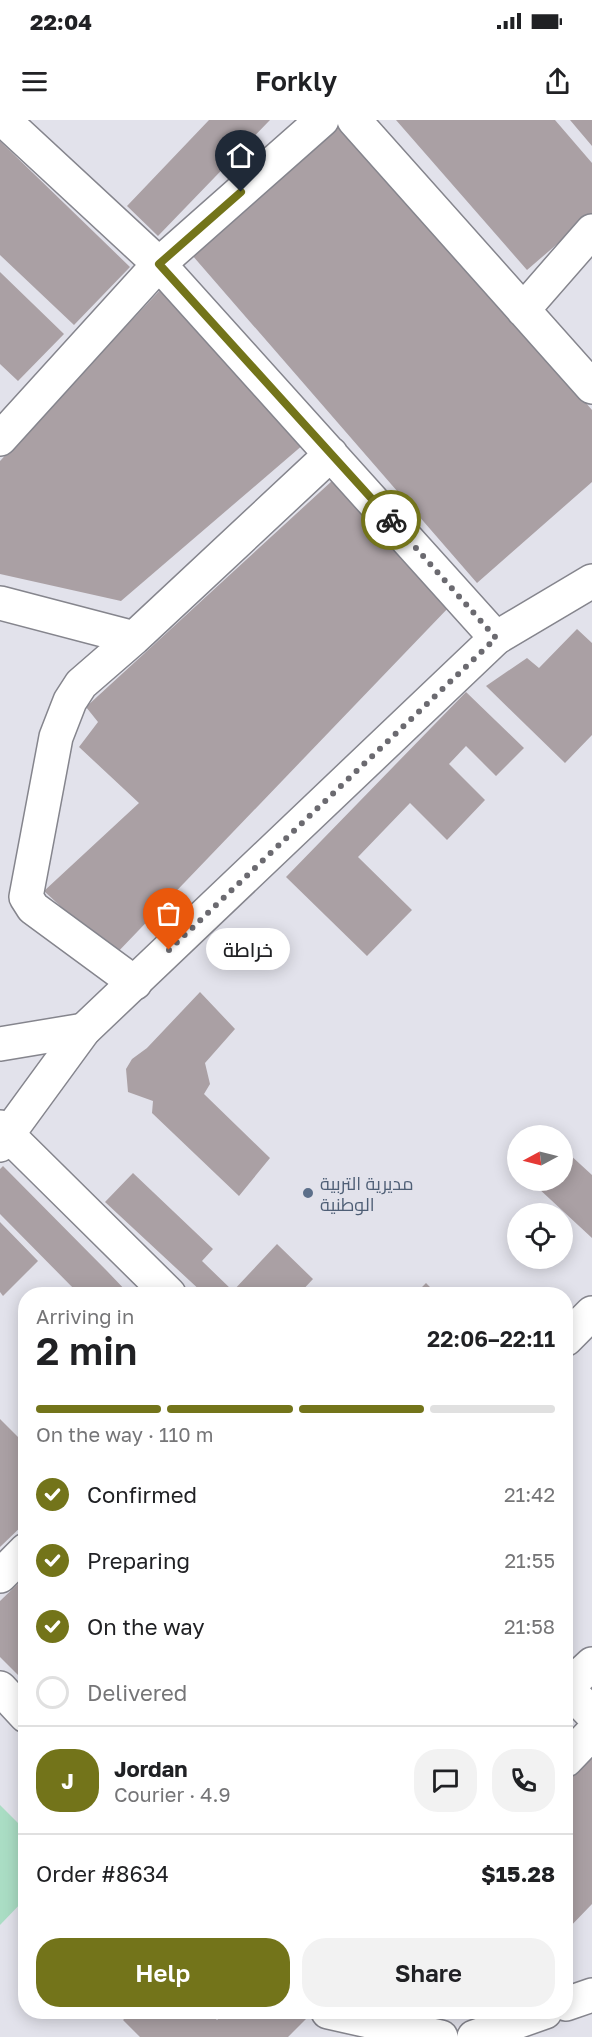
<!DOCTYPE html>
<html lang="en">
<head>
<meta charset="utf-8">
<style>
	:root { --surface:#fff; --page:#f2f2f2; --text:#202124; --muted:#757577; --line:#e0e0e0; --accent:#73741a }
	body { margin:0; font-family:"Golos Text",Cairo,sans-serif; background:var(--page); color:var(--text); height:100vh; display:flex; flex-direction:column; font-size:22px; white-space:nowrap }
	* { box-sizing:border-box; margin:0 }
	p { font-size:20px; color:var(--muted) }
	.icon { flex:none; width:33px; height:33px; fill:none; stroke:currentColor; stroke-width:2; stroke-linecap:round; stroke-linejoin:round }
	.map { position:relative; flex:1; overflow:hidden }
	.drawer { position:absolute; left:18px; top:1167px; width:555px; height:732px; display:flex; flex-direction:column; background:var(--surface); border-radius:24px; box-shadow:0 3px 15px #0003 }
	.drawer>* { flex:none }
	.needle { width:39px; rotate:263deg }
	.fabs { position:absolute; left:507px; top:1005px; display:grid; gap:12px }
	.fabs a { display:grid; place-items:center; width:66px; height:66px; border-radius:50%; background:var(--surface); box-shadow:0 3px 15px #0003; font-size:30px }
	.pin { position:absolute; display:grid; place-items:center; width:51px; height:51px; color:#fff; margin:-62px -26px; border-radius:50% 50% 50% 0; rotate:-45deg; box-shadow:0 0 6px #0007 }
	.pin .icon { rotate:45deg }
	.courier { position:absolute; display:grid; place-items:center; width:60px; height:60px; margin:-30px; border:4px solid #73741a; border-radius:50%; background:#fff; color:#222; box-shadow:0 2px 8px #0007 }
	.bubble { position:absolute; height:42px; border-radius:21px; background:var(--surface); box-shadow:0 3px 15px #0003; font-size:20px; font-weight:600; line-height:42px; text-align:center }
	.head em { font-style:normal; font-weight:600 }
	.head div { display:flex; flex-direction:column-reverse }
	.head { display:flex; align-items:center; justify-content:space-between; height:102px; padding:0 18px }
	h1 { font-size:39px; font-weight:600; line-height:45px }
	.bar { display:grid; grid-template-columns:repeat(4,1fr); gap:9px 6px; align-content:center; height:72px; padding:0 18px }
	.bar i { height:8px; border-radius:4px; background:var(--line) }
	.bar .current { background:var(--accent) }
	.bar p { grid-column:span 4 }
	.line { display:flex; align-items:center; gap:15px; padding:0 18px; border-top:2px solid var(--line) }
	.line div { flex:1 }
	.round { display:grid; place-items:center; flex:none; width:63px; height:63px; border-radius:24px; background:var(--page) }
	ol { padding:0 18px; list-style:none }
	li { display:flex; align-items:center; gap:18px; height:66px }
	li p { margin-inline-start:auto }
	li .icon { padding:6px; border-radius:50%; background:var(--accent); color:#fff; stroke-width:4 }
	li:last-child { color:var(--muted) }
	li i { width:33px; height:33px; border:3px solid var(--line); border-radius:50% }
	.cta { display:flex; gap:12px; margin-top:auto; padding:12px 18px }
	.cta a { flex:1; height:69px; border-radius:24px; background:var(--accent); color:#fff; font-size:24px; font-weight:600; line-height:69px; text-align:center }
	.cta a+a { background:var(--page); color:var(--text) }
	.status { display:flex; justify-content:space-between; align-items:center; height:42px; padding:0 30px; background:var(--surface); direction:ltr }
	.status svg { height:16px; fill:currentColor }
	header { display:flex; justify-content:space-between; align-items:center; height:78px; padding:0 18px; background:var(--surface); font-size:27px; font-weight:600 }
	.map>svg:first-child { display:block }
	.green { fill:#aaddc4 }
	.building { fill:#aaa0a4 }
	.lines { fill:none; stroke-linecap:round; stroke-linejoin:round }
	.minor-casing { stroke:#85858d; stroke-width:36 }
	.major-casing { stroke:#85858d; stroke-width:36 }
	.minor { stroke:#fff; stroke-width:33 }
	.major { stroke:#fff; stroke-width:33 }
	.done { stroke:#6b6a70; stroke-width:6; stroke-dasharray:0 10.8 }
	.route { stroke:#73741a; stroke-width:8 }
	.service-dot { fill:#5c6f8a; stroke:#e2e2eb; stroke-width:2 }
	.labels { text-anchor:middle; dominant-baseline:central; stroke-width:5; stroke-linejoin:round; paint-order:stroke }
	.service-label { font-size:18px; fill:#4e5e75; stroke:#e2e2eb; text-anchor:start }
</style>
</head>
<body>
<div class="status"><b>22:04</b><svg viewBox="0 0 49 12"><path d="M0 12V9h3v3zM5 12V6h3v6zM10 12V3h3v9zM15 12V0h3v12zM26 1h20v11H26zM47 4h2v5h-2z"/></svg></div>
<header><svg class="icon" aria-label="menu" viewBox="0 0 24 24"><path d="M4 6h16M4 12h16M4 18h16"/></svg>Forkly<svg class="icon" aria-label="share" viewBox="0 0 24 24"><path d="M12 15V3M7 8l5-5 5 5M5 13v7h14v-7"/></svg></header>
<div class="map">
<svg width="592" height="1917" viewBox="0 0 592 1917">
	<rect width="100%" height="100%" fill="#e2e2eb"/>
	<path class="green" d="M0,1685l26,26 -1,68 -25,26z"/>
	<path class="building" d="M209,0h61l-112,116 -31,-30z
		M396,0h159l37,43v51l-65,56z
		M570,0h22v26z
		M343,3l249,287v72l-115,101 -285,-328z
		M0,21l130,126 -56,58 -74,-70z
		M0,152l64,62 -46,47 -18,-17z
		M162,168l142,156 -183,157 -121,-27v-113z
		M333,360l118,125 -337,351 -70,-65 95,-88 -60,-56 19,-25 -12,-15z
		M577,509l15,14v92l-27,28 -79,-77 41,-28 12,10z
		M466,572l58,56 -28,28 -30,-30 -17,18 36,36 -38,40 -37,-37 -52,54 54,53 -45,46 -81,-79z
		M200,872l35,37 -30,34 5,21 -6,10 66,64 -31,38 -87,-83 1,-12 -25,-9 -2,-23 6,-10 15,-11z
		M568,1033l24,22v63l-55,-51 6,-7h19v-21z
		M3,1046l104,105 22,23h-50l-79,-80v-45z
		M133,1053l80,76 -11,12 31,30 44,-47 36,35 -14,15h-95l-99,-92z
		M0,1102l38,39 -35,35 -3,-4z
		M426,1163l11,11h-22z
		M0,1299l26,26v77l-26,25z
		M26,1456v107l-26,-26v-56z
		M589,1636l3,3v145l-26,27v-152z
		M132,1892h77l8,8 9,-8h83l2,2 -23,23h-148l-17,-17z"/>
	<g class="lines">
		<g class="minor-casing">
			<path id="minor" d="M354,0l238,267
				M9,5l150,139 337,374
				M523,190l69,-79
				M0,319l159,-175 163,-144
				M0,483l134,35
				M135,863l-102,-75 -7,-11 30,-160 14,-36 11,-17 53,-46 197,-184
				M0,924l84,-14
				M0,1007l169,167
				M566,1219l26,-26
				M0,1456l26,-26
				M566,1567l26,27
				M0,1568l26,28
				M566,1568l26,-24
				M566,1640l26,-27
				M566,1884l26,-9
				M328,1892l113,25
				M474,1917l71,-25"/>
		</g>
		<g class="major-casing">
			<path id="major" d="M0,1025l84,-115 412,-392 96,-57"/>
		</g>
		<use href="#minor" class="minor"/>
		<use href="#major" class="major"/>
	</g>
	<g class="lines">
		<path class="done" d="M169,830l327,-312 -105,-118"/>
		<path class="route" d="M241,72l-82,72 232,256"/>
	</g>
	<circle class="service-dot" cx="308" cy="1073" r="6"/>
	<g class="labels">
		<g class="service-label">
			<text x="320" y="1063">مديرية التربية<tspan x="320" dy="21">الوطنية</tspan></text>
		</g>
	</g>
</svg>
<div class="fabs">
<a><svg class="needle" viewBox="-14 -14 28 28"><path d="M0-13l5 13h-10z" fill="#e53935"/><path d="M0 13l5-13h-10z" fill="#757577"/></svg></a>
<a><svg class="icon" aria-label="locate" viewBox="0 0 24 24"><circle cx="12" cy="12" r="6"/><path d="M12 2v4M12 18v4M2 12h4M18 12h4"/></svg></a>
</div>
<div class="pin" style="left:169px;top:830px;background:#ea580c"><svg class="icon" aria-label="bag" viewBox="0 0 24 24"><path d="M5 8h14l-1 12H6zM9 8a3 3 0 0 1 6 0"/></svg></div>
<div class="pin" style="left:241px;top:72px;background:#1f2937"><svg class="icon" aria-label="home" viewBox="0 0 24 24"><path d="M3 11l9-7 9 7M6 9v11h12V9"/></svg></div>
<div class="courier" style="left:391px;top:400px"><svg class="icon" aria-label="bike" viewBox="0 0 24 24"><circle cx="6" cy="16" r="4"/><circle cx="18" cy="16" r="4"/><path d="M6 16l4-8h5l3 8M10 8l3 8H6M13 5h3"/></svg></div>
<div class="bubble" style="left:206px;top:808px;width:84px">خراطة</div>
<section class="drawer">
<div class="head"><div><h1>2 min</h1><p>Arriving in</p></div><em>22:06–22:11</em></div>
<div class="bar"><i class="current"></i><i class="current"></i><i class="current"></i><i></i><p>On the way · 110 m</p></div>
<ol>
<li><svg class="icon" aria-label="check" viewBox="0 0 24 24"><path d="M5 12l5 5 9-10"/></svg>Confirmed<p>21:42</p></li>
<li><svg class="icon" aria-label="check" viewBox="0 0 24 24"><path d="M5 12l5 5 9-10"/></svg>Preparing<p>21:55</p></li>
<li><svg class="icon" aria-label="check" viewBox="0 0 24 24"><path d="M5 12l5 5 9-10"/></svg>On the way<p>21:58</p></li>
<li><i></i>Delivered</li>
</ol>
<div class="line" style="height:108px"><b class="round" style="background:var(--accent);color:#fff">J</b><div><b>Jordan</b><p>Courier · 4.9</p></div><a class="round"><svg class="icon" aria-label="chat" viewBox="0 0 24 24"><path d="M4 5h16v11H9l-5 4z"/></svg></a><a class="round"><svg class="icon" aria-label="phone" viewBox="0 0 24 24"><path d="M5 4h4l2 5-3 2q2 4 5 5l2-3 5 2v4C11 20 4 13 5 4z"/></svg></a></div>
<div class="line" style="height:78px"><div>Order #8634</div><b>$15.28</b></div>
<div class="cta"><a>Help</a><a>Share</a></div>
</section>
</div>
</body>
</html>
